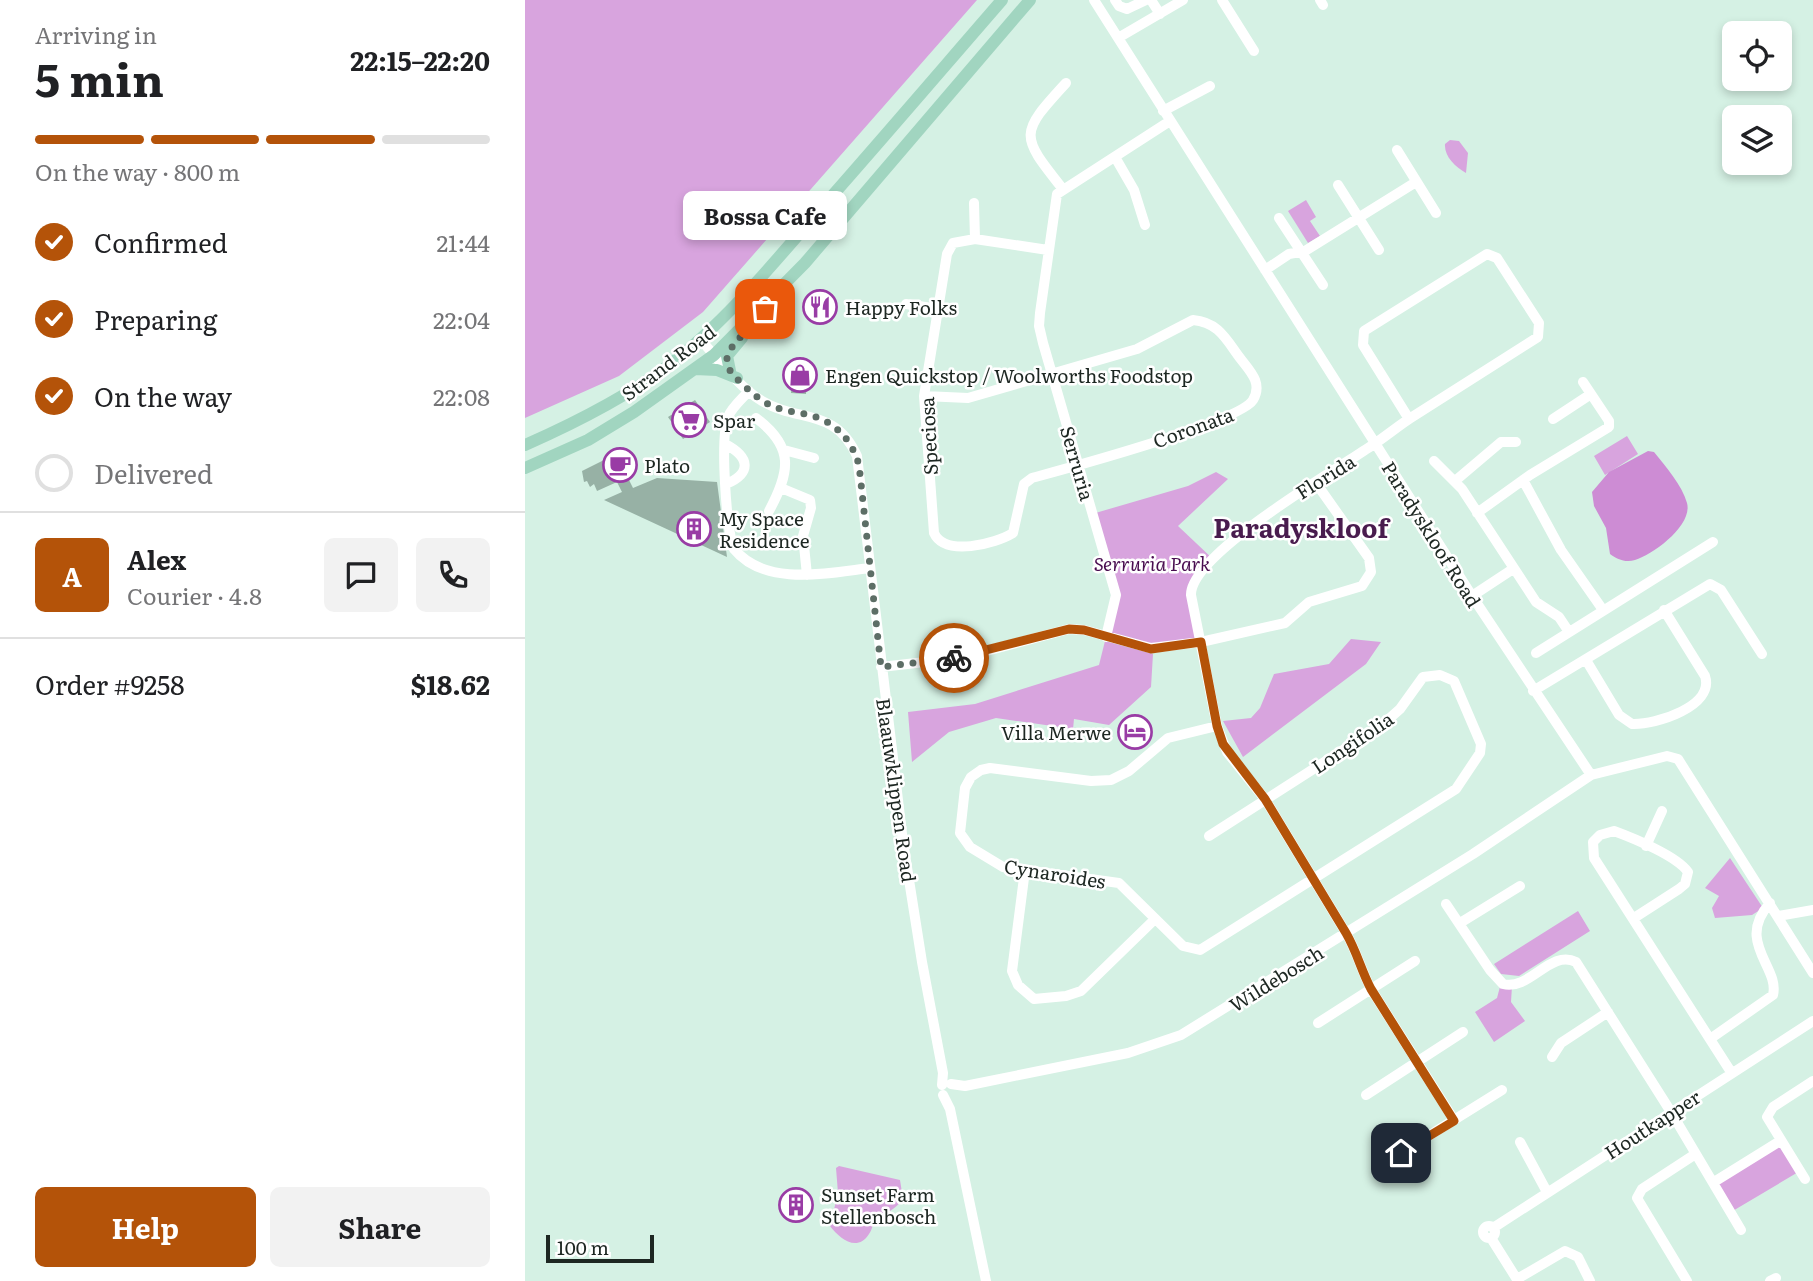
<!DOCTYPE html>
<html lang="en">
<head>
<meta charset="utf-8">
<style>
	:root { --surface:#fff; --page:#f2f2f2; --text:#202124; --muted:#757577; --line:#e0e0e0; --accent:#b45309 }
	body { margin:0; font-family:Literata,serif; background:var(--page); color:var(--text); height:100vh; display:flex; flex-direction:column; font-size:26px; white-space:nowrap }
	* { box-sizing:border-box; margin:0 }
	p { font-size:23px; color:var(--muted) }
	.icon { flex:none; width:38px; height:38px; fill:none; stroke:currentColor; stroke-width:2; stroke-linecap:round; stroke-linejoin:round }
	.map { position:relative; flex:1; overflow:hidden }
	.panel { display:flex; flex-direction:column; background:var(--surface); width:525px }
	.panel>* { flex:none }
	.tools { position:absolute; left:1197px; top:21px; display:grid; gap:14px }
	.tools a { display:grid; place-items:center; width:70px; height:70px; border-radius:10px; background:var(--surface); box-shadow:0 4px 10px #0003; font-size:35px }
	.scale { position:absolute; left:21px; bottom:18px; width:108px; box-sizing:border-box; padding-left:7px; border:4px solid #1d2722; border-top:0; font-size:19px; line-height:24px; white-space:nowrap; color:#1d2722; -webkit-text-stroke:5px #fff; paint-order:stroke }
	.pin { position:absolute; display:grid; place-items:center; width:60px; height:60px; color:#fff; margin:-30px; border-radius:14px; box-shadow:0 4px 10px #0006 }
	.courier { position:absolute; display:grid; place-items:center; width:70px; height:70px; margin:-35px; border:5px solid #b45309; border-radius:50%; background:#fff; color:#222; box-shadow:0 2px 9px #0007 }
	.bubble { position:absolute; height:49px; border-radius:10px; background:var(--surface); box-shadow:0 4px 10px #0003; font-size:23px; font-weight:700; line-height:49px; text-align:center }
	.head em { font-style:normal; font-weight:700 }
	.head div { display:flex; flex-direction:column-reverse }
	.head { display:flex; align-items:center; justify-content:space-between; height:119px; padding:0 35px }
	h1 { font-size:46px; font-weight:700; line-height:52px }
	.bar { display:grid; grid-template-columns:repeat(4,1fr); gap:10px 7px; align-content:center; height:84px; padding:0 35px }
	.bar i { height:9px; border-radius:5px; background:var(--line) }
	.bar .on { background:var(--accent) }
	.bar p { grid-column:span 4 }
	.line { display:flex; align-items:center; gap:18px; padding:0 35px; border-top:2px solid var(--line) }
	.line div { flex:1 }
	.round { display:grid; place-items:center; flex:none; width:74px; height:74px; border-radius:10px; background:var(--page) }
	ol { padding:0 35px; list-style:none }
	li { display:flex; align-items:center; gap:21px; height:77px }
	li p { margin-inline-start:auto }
	li .icon { padding:7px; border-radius:50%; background:var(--accent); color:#fff; stroke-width:4 }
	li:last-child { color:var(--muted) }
	li i { width:38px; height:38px; border:4px solid var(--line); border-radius:50% }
	.cta { display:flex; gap:14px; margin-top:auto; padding:14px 35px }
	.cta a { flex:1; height:80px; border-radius:10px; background:var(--accent); color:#fff; font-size:28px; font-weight:700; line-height:80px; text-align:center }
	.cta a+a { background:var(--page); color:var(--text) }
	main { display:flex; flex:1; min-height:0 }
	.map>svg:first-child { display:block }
	.green { fill:#d8a4de }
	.water { fill:#cd8cd4 }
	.building { fill:#97b1a5 }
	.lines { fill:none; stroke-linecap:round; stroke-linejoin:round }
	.minor { stroke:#fff; stroke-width:10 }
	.major { stroke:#a1d5c0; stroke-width:12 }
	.done { stroke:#5d6e66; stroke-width:7; stroke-dasharray:0 12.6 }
	.route { stroke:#b45309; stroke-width:9 }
	.labels { text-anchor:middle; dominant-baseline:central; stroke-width:5; stroke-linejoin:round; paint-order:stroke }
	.poi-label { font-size:19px; fill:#1d2722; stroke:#fff; text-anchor:start }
	.street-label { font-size:19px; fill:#1d2722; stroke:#fff }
	.park-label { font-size:19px; font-style:italic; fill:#490d50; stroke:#fff }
	.district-label { font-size:26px; font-weight:bold; fill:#491c4e; stroke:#fff }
</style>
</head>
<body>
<main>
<section class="panel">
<div class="head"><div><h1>5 min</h1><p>Arriving in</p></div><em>22:15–22:20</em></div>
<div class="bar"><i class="on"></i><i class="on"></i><i class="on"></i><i></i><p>On the way · 800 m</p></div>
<ol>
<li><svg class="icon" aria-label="check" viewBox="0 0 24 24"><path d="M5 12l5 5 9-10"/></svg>Confirmed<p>21:44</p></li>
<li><svg class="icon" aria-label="check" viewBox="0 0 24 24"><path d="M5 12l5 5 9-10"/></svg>Preparing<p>22:04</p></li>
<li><svg class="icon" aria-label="check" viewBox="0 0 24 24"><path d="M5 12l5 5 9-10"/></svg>On the way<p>22:08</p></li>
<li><i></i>Delivered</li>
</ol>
<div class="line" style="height:126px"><b class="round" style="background:var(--accent);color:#fff">A</b><div><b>Alex</b><p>Courier · 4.8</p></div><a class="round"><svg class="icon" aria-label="chat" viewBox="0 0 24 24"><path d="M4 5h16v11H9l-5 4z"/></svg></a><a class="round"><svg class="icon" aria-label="phone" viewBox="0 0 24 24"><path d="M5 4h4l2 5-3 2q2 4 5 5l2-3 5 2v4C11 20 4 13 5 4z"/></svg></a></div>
<div class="line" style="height:91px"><div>Order #9258</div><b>$18.62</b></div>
<div class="cta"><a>Help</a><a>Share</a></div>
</section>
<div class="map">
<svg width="1288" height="1281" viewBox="0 0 1288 1281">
	<rect width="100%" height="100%" fill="#d5f1e4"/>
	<path class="green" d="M0,0h452l-274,312 -84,64 -94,42z
		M925,140l9,1 9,12 -2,20c-11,-6 -22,-17 -21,-29z
		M781,200l10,17 -6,4 10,15 -12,7 -20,-32z
		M1102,436l11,18 -33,21 -11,-19z
		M691,472l12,7 -50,47 36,34 -20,20 7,62 -45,7 -50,-12 10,-32 -24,-91 96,-28z
		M826,639l30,3 -15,22 -123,93 -20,-36 28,-3 9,-10 14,-34 55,-10z
		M580,641l48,13 -2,33 -42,38 -35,-6 -1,10 -77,-11 -47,14 -37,30 -4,-50 67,-8 124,-39z
		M1205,858l33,50 -11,7 -37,3 -3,-10 7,-12 -14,-8z
		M1053,911l12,20 -71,45 -18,-2 -7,-10z
		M976,983l11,3 -1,16 14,19 -31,21 -19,-30 22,-14z
		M1255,1141l20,30 -69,41 -17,-30z
		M314,1166l61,14 3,19c-8,11 -16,13 -26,20 -5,4 -4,10 -8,15 -12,19 -30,4 -39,-8l8,-33 -2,-25z"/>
	<path class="water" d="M1123,451l6,1c12,15 28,33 33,51 6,22 -33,51 -52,57 -10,3 -18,-1 -25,-6l-4,-26 -12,-22 -2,-14 17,-20z"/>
	<path class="building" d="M268,359l15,2 -2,33 -15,-1z
		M170,400l15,22 -27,17 -15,-22z
		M91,454l17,34 24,-10 60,4 10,75 -123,-57 18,-8 -5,-10 -20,9 -3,-7 -4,3 -3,-6 -3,1 -2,-11z
		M272,1190l12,22 -15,10 -8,-16 4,-2 -5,-8z"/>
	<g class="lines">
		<path class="minor" d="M569,0l378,596 119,179
			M590,0l4,6 8,3 19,-9
			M626,0l9,14
			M697,0l32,51
			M795,0l3,5
			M593,38l65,-38
			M638,111l47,-25
			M872,150l39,63
			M590,157l19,33 11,35
			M813,185l41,65
			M537,188c-42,-53 -43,-54 4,-105
			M449,203l1,36
			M754,218l44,67
			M962,254l10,4 42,65 -1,14 -129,82 -46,-74 1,-14z
			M740,270l24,-16 16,-3 111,-69
			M381,304l32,5
			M175,339c18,20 39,48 62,62 37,22 73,6 95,55l46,386 19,120 21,111 -1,12
			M224,391c-7,8 -17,16 -21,26 -8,21 -2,111 6,132 31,38 94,24 136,19
			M399,396l44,2 169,-49 56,-29c25,2 33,19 47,38 10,13 23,25 13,42 -13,22 -188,69 -221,78l-8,6 -11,49c-18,11 -68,24 -79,0l-10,-137 23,-142 6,-11 22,-4 73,11
			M231,418c39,29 34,54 13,93
			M884,419c-15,10 -29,22 -44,31 -34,23 -175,105 -174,145l26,131 10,26 38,47 81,134c11,19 15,37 25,56l83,131
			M1028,419l38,-25
			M200,444c25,13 27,29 1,40
			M259,450l30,8
			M909,461l28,28 74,113 23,15 10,15
			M998,480l38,70 42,60
			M930,481l46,-39h15
			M256,488l29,12 1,8 -8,28 4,39
			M952,513l53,-38 79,-48v-6l-26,-39
			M947,596l41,-27
			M581,637l10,-42 -73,-252 -4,-17 1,-13 17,-119 113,-73
			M1011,653l177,-111
			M1061,660l33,55 13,9c24,1 83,-18 73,-48l-41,-66
			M356,667l79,-9 109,-29 15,1 67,18 50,-6 84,-19 24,-21 53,-16 9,-14 -2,-14 -53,-75
			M1008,691l177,-107 11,6 41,64
			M684,836l173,-111 18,-16 23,-32 17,-2 14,6 27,63 -1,9 -24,36 -256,161 -17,-4 -64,-63 -116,-16 -33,-20 -10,-14 5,-45 6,-11 10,-7 9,-2 101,13 20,-1 18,-9 39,-33 49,-12
			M1121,846l16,-35
			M500,870l-13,101 6,14 16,14 32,-3 15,-5 74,-72
			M921,904l44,66 13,14c27,7 47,-35 73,-22l95,150 70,118
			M1253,916l35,-6
			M1109,918l45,-29 6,-5 3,-12c-11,-16 -55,-34 -74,-41l-14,4 -7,7 1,16 137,214
			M935,923l60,-37
			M793,1023l97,-62
			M1185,1039l63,-44c7,-28 -38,-53 -3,-92
			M1027,1057l9,-14 47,-31
			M426,1084l14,2 163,-33 53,-18 292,-181 118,-79 76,-19 11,3 135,214
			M418,1095l7,14 36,172
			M841,1095l97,-63
			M995,1142l27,50
			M876,1153l101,-63
			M1280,1179l-38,-62 6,-10 40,-26
			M1189,1182l66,-41
			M958 1232a6 6 0 1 1 12 0a6 6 0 1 1-12 0Z
			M968,1228l320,-207
			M966,1238l27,43
			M992,1279l48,-28 13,6 12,24
			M1162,1281l-50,-83 5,-9 52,-34
			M1245,1281l6,-3"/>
		<path class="major" d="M170,369l22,1 20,8
			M205,371l-3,-15 15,-18
			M0,445c50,-22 100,-47 144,-80 56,-42 109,-107 155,-160 60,-68 119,-137 178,-205
			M0,468l63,-28 46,-28 80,-57 91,-92 225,-263"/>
	</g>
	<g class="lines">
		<path class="done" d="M240,309c-9,17 -31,29 -37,46 -4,10 3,17 9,24 14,13 25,25 44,30 14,4 29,4 42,11 19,9 30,25 36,45l22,202 73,-9"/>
		<path class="route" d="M429,658l115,-29 15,1 67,19 50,-7 16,84 6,18 42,55 81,134c11,19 15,37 25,56l83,132 -53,32"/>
	</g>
	<defs>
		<g id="restaurant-ring" transform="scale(1.75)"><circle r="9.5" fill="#fff" stroke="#993ca5" stroke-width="1.5"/><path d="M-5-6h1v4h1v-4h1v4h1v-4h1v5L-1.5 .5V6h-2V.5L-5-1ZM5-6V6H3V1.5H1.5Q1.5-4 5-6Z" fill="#993ca5"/></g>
		<g id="shop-ring" transform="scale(1.75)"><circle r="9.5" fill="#fff" stroke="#993ca5" stroke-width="1.5"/><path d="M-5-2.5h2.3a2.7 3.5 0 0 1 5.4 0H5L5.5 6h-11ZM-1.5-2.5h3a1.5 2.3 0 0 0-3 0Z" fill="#993ca5"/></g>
		<g id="supermarket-ring" transform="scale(1.75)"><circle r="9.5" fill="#fff" stroke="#993ca5" stroke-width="1.5"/><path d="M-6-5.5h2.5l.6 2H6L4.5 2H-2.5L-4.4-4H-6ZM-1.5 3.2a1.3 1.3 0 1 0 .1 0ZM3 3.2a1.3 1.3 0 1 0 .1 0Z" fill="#993ca5"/></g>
		<g id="cafe-ring" transform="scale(1.75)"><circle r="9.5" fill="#fff" stroke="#993ca5" stroke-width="1.5"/><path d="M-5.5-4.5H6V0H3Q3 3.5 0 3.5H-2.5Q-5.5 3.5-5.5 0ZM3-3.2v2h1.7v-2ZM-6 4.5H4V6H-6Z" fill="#993ca5"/></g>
		<g id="building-ring" transform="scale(1.75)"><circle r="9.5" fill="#fff" stroke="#993ca5" stroke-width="1.5"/><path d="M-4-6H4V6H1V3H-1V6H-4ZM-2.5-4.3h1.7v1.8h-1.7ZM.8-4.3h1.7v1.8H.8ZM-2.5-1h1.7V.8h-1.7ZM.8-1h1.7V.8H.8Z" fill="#993ca5"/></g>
		<g id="hotel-ring" transform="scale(1.75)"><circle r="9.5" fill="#fff" stroke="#993ca5" stroke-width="1.5"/><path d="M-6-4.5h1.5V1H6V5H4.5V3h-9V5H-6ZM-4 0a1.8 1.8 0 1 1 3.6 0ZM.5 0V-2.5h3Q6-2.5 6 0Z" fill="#993ca5"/></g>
	</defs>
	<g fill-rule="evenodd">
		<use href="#restaurant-ring" x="295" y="307"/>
		<use href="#shop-ring" x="275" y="375"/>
		<use href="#supermarket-ring" x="164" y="420"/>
		<use href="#cafe-ring" x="95" y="465"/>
		<use href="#building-ring" x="169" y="529"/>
		<use href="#hotel-ring" x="610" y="732"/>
		<use href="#building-ring" x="271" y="1205"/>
	</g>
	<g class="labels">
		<g class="poi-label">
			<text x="320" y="307">Happy Folks</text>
			<text x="300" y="375">Engen Quickstop / Woolworths Foodstop</text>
			<text x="188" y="420">Spar</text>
			<text x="119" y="465">Plato</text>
			<text x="194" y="518">My Space<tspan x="194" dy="22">Residence</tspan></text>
			<text x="586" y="732" text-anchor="end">Villa Merwe</text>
			<text x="296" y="1194">Sunset Farm<tspan x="296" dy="22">Stellenbosch</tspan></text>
		</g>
		<g class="street-label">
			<text transform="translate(143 362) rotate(-37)">Strand Road</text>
			<text transform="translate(668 427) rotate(-20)">Coronata</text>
			<text transform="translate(403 436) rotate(-93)">Speciosa</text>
			<text transform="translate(553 463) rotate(74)">Serruria</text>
			<text transform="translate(800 476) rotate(-32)">Florida</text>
			<text transform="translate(907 534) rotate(58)">Paradyskloof Road</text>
			<text transform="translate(827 742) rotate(-34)">Longifolia</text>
			<text transform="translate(372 790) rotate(82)">Blaauwklippen Road</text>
			<text transform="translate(530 873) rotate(9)">Cynaroides</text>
			<text transform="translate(751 978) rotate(-32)">Wildebosch</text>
			<text transform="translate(1127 1124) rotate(-33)">Houtkapper</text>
		</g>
		<g class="park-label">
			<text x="627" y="563">Serruria Park</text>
		</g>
		<g class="district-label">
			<text x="776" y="526">Paradyskloof</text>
		</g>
	</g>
</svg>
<div class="tools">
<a><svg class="icon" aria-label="locate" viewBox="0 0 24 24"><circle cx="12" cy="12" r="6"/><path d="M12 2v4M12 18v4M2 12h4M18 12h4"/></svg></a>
<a><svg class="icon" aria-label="layers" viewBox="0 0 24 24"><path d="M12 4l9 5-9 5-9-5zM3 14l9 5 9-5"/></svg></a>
</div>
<div class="scale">100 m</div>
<div class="pin" style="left:240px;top:309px;background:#ea580c"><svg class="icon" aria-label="bag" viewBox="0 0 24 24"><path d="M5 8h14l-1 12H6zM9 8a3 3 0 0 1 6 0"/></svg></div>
<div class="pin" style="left:876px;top:1153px;background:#1f2937"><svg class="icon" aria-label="home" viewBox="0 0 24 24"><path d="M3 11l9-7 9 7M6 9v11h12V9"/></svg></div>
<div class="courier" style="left:429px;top:658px"><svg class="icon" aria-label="bike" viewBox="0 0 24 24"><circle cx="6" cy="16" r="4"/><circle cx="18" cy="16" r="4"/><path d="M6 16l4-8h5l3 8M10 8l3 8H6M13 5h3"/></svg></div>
<div class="bubble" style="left:158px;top:191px;width:164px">Bossa Cafe</div>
</div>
</main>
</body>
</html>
